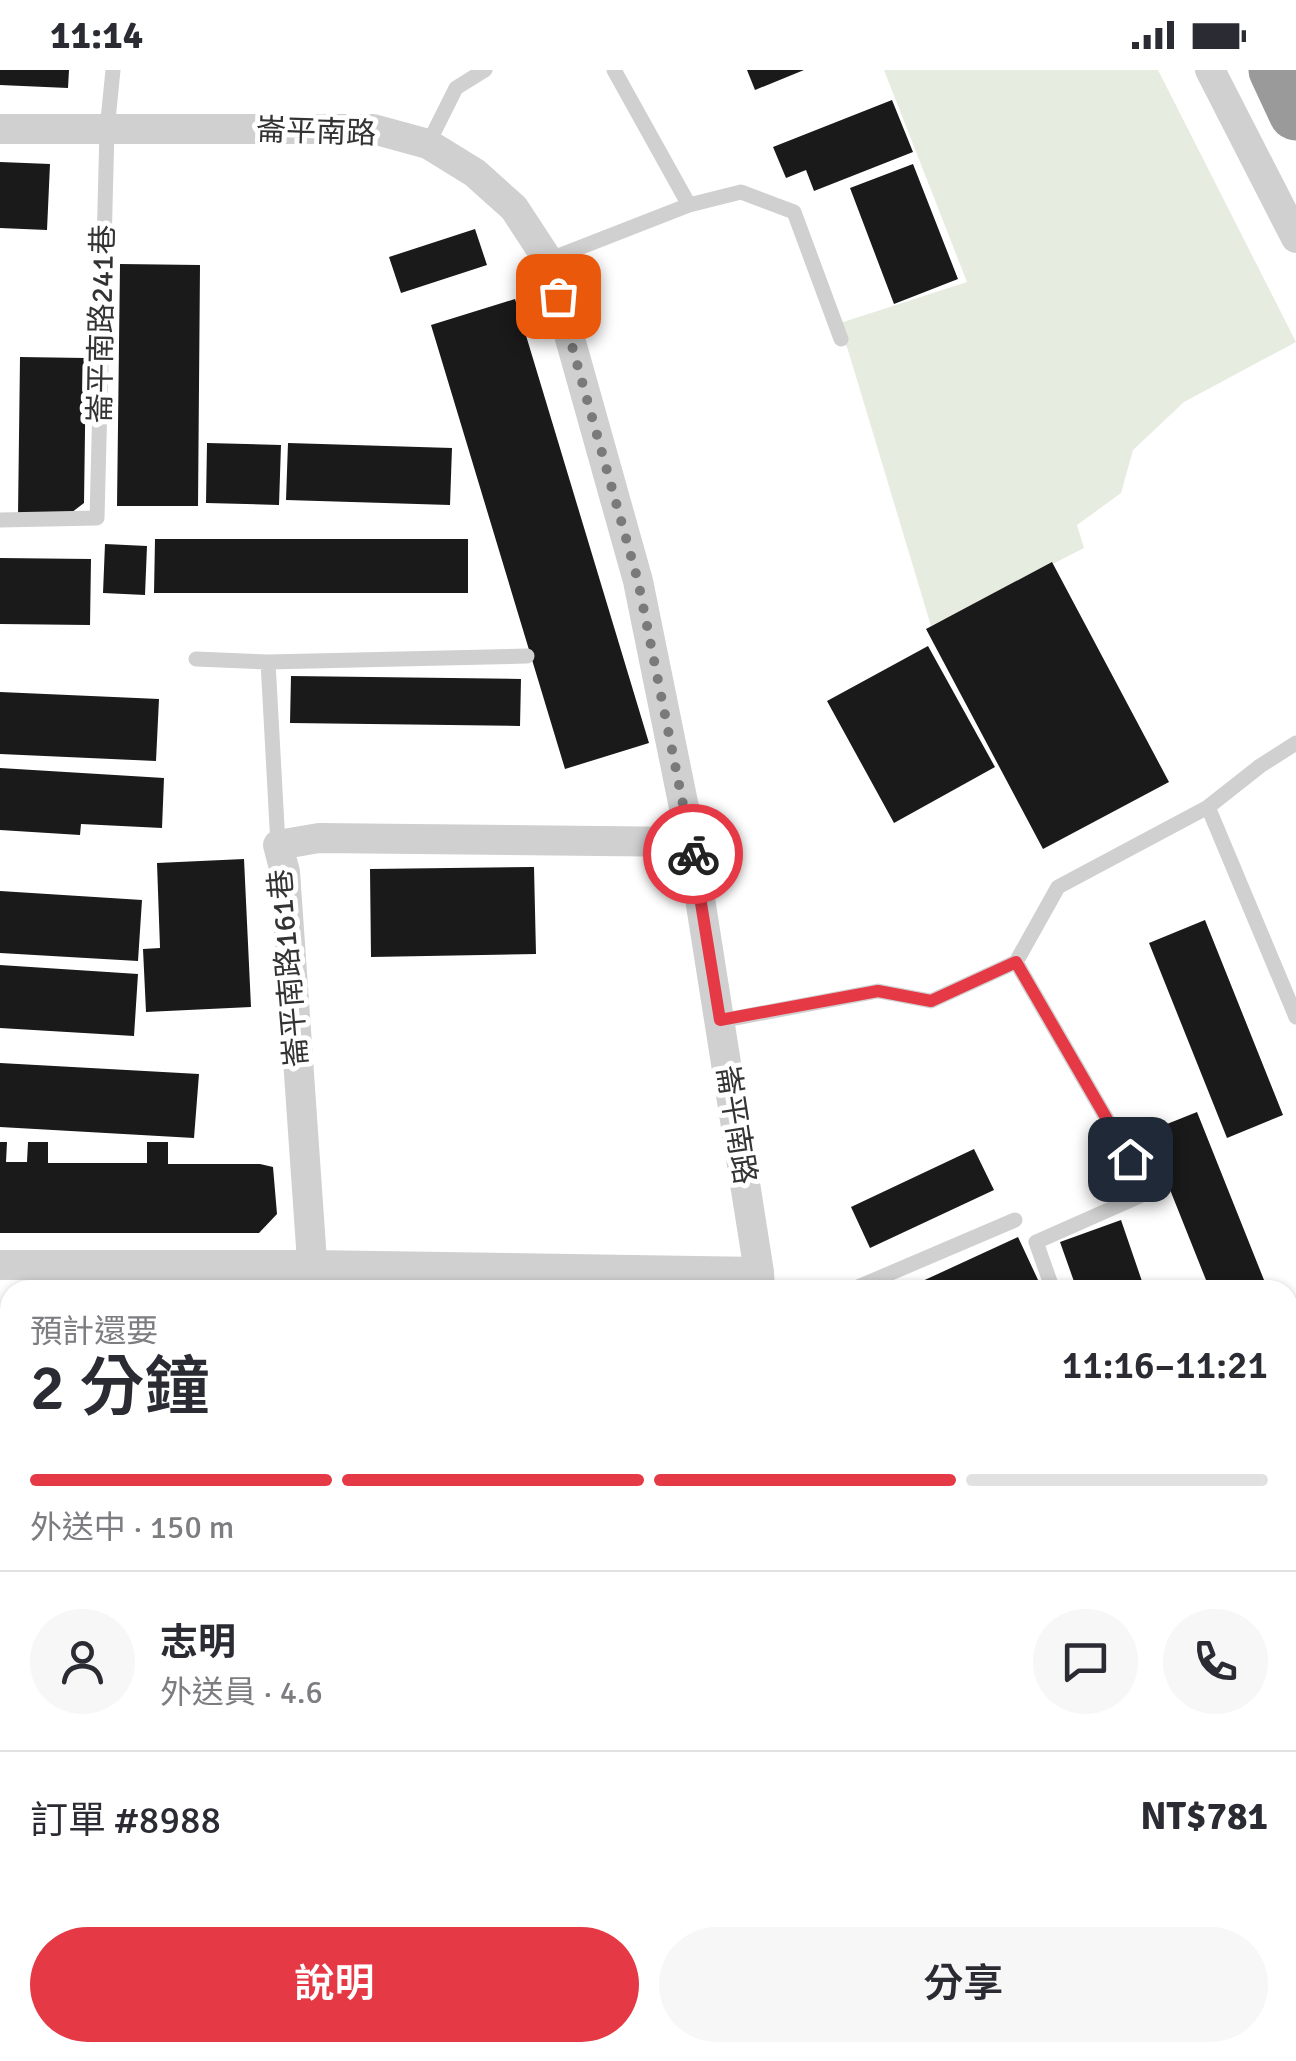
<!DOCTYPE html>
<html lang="zh-TW">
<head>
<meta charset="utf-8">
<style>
	:root { --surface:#fff; --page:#f7f7f7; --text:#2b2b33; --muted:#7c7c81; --line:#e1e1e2; --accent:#e63946 }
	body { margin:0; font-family:Signika,"Noto Sans TC",sans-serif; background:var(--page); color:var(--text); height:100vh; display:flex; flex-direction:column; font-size:38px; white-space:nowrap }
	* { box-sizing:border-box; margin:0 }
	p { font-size:32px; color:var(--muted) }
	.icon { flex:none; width:55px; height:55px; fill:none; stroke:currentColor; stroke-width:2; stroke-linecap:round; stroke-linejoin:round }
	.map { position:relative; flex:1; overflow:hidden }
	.panel { position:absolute; left:0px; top:1210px; width:1298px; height:782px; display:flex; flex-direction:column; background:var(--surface); border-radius:30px 30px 0 0; box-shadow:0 2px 8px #0004 }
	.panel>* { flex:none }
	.pin { position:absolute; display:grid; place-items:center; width:85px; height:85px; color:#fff; margin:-42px; border-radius:20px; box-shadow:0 5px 15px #0006 }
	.courier { position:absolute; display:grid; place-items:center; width:100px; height:100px; margin:-50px; border:8px solid #e63946; border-radius:50%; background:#fff; color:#222; box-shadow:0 2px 12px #0007 }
	.head em { font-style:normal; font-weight:600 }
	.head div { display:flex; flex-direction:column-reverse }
	.head { display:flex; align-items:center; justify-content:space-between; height:170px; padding:0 30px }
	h1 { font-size:65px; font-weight:600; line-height:75px }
	.bar { display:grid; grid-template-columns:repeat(4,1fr); gap:15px 10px; align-content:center; height:120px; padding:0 30px }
	.bar i { height:12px; border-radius:8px; background:var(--line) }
	.bar .active { background:var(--accent) }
	.bar p { grid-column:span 4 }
	.line { display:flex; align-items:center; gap:25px; padding:0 30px; border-top:2px solid var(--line) }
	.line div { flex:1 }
	.round { display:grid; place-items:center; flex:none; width:105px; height:105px; border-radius:52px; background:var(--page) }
	.primary-button { display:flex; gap:20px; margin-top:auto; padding:20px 30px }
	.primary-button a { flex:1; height:115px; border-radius:60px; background:var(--accent); color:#fff; font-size:40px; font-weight:600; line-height:115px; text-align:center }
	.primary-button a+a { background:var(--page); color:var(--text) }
	.status { display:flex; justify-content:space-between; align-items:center; height:70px; padding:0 50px; background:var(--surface); direction:ltr }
	.status svg { height:28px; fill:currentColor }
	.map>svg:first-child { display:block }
	.green { fill:#e6ecdf }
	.building { fill:#1a1a1a }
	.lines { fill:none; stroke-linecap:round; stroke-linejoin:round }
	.lane { stroke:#d0d0d0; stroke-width:15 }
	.street { stroke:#d0d0d0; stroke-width:30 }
	.highway { stroke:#9a9a9a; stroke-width:55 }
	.done { stroke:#7a7a7a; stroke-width:10; stroke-dasharray:0 18 }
	.route { stroke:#e63946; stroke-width:12 }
	.labels { text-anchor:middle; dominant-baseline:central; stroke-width:10; stroke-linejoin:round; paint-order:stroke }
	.street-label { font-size:30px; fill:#333; stroke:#fff }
</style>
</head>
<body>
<div class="status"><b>11:14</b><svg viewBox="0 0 49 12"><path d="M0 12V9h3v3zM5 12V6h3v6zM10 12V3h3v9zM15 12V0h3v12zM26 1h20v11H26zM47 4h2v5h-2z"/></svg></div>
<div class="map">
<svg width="1296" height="1991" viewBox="0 0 1296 1991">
	<rect width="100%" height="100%" fill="#fff"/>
	<path class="green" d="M884,0h274l138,272 -112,60 -51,48 -12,43 -44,32 7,23 -153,78 -83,-276 -11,-26 130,-42z
		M744,1982l1,9h-291l-2,-8z"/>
	<path class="building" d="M0,0h69l-1,18 -68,-3z
		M747,0h57l-49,20z
		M892,30l21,52 -99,39 -8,-21 -20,8 -13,-31z
		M0,92l50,2 -3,66 -47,-2z
		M913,94l45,115 -64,25 -44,-116z
		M475,159l12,36 -86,28 -12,-36z
		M120,194l80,1 -2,241h-81z
		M515,229l134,444 -84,26 -134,-444z
		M20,287l66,1 -2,145 -17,13 -49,-1z
		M207,373l74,2 -2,60 -73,-2z
		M288,373l164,5 -2,57 -164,-5z
		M155,469h313v54h-314z
		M105,474l42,2 -2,49 -42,-2z
		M0,488l91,1 -1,66 -90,-1z
		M1052,492l117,220 -126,67 -117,-220z
		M928,576l67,121 -101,56 -67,-122z
		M291,606l230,3 -1,47 -230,-3z
		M0,622l159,7 -3,62 -156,-7z
		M0,698l164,10 -2,50 -81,-4 -1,11 -80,-5z
		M244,789l7,148 -105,5 -3,-63 17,-1 -3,-85z
		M534,797l2,87 -165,3 -1,-88z
		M0,821l142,9 -4,61 -138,-8z
		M1205,850l78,195 -56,23 -78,-195z
		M0,895l138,9 -4,62 -134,-8z
		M0,993l199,11 -5,64 -194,-11z
		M1197,1042l71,178h-58l-63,-158z
		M0,1072h7l-1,20h21l1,-20h20v21h99v-21h21v22h92l13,3 4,47 -18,19h-259z
		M974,1079l20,41 -124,58 -19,-41z
		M1121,1150l24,70h-68l-17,-48z
		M1018,1167l21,45 -18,8h-118z
		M1288,1349l8,2v92l-8,-2z
		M8,1468h2v38l-9,-2z"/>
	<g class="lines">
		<path class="lane" d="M614,0l75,135
			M428,74l28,-56 29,-18
			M548,190l141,-55 52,-13 53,20 47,127
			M0,450l97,-2 10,-388 6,-60
			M196,589l72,3 259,-6
			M268,592l10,183
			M1208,737l88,210
			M1016,892l42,-75 150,-80 52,-41 36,-23
			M720,951l158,-30 53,10 85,-39 133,230 -113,50 17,48
			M851,1220l164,-70
			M1288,1504l8,9
			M1288,1706l8,-44
			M1288,1923l8,48"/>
		<path class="street" d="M1210,0l86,168
			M0,59h373l55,15 47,29 39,35 34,52 90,321 53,261 68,430 1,18
			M0,1195h311l448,7
			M314,1220l-29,-418 -7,-27 41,-7 372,4
			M0,1312l10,6
			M0,1561l10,24
			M423,1982l2,9
			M795,1982l7,9
			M2,1991l8,-124"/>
		<path class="highway" d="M1276,0l20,43"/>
	</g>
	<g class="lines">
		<path class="done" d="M558,226l80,285 55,273"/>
		<path class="route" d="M693,784l27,166 158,-29 53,10 85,-39 114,197"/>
	</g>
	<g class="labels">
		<g class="street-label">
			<text transform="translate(316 62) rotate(2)">崙平南路</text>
			<text transform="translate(102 254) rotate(-89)">崙平南路241巷</text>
			<text transform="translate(289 898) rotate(-95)">崙平南路161巷</text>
			<text transform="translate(736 1055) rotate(81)">崙平南路</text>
		</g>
	</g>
</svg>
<div class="pin" style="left:558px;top:226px;background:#ea580c"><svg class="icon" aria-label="bag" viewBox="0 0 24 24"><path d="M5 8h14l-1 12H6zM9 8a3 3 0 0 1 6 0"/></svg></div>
<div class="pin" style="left:1130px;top:1089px;background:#1f2937"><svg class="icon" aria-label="home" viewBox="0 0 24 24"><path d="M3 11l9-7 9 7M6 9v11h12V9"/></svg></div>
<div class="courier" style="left:693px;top:784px"><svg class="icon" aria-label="bike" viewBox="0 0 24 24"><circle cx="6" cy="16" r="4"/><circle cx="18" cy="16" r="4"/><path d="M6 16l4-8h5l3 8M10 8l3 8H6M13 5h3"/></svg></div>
<section class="panel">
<div class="head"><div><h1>2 分鐘</h1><p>預計還要</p></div><em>11:16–11:21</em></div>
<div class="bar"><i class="active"></i><i class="active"></i><i class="active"></i><i></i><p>外送中 · 150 m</p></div>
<div class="line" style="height:180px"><a class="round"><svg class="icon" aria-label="person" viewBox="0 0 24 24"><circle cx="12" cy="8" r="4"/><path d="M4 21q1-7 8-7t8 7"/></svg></a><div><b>志明</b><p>外送員 · 4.6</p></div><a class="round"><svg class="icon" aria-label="chat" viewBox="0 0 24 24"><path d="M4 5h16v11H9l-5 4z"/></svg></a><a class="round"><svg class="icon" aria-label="phone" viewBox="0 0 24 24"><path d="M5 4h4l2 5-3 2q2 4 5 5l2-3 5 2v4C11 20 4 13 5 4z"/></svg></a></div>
<div class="line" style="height:130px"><div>訂單 #8988</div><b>NT$781</b></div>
<div class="primary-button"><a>說明</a><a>分享</a></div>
</section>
</div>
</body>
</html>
